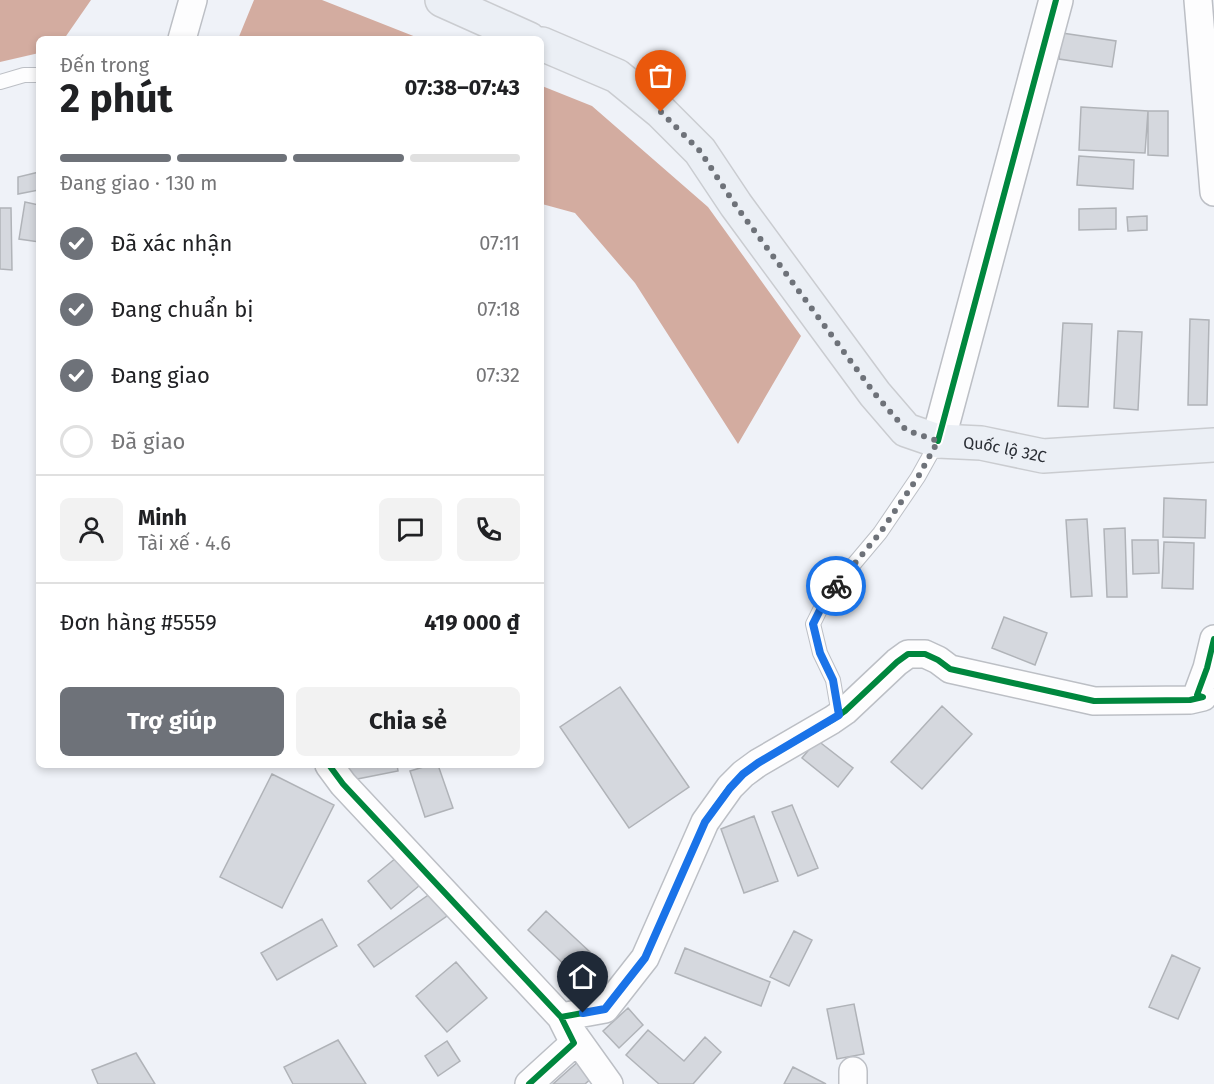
<!DOCTYPE html>
<html lang="vi">
<head>
<meta charset="utf-8">
<style>
	:root { --surface:#fff; --page:#f2f2f2; --text:#202124; --muted:#757577; --line:#e0e0e0; --accent:#6e7279 }
	body { margin:0; font-family:"Fira Sans",sans-serif; background:var(--page); color:var(--text); height:100vh; display:flex; flex-direction:column; font-size:22px; white-space:nowrap }
	* { box-sizing:border-box; margin:0 }
	p { font-size:20px; color:var(--muted) }
	.icon { flex:none; width:33px; height:33px; fill:none; stroke:currentColor; stroke-width:2; stroke-linecap:round; stroke-linejoin:round }
	.map { position:relative; flex:1; overflow:hidden }
	.details { position:absolute; left:36px; top:36px; width:508px; height:732px; display:flex; flex-direction:column; background:var(--surface); border-radius:9px; box-shadow:0 3px 9px #0003 }
	.details>* { flex:none }
	.pin { position:absolute; display:grid; place-items:center; width:51px; height:51px; color:#fff; margin:-62px -26px; border-radius:50% 50% 50% 0; rotate:-45deg; box-shadow:0 0 6px #0007 }
	.pin .icon { rotate:45deg }
	.courier { position:absolute; display:grid; place-items:center; width:60px; height:60px; margin:-30px; border:4px solid #1a73e8; border-radius:50%; background:#fff; color:#222; box-shadow:0 2px 8px #0007 }
	.summary em { font-style:normal; font-weight:700 }
	.summary div { display:flex; flex-direction:column-reverse }
	.summary { display:flex; align-items:center; justify-content:space-between; height:102px; padding:0 24px }
	h1 { font-size:39px; font-weight:700; line-height:45px }
	.bar { display:grid; grid-template-columns:repeat(4,1fr); gap:9px 6px; align-content:center; height:72px; padding:0 24px }
	.bar i { height:8px; border-radius:4px; background:var(--line) }
	.bar .on { background:var(--accent) }
	.bar p { grid-column:span 4 }
	.line { display:flex; align-items:center; gap:15px; padding:0 24px; border-top:2px solid var(--line) }
	.line div { flex:1 }
	.round { display:grid; place-items:center; flex:none; width:63px; height:63px; border-radius:9px; background:var(--page) }
	ol { padding:0 24px; list-style:none }
	li { display:flex; align-items:center; gap:18px; height:66px }
	li p { margin-inline-start:auto }
	li .icon { padding:6px; border-radius:50%; background:var(--accent); color:#fff; stroke-width:4 }
	li:last-child { color:var(--muted) }
	li i { width:33px; height:33px; border:3px solid var(--line); border-radius:50% }
	.primary-button { display:flex; gap:12px; margin-top:auto; padding:12px 24px }
	.primary-button a { flex:1; height:69px; border-radius:9px; background:var(--accent); color:#fff; font-size:24px; font-weight:700; line-height:69px; text-align:center }
	.primary-button a+a { background:var(--page); color:var(--text) }
	.map>svg:first-child { display:block }
	.water { fill:#d3aca0 }
	.building { fill:#d5d8de; stroke:#b0b3b8; stroke-width:1.5 }
	.lines { fill:none; stroke-linecap:round; stroke-linejoin:round }
	.lane-casing { stroke:#bcbfc5; stroke-width:16 }
	.street-casing { stroke:#bcbfc5; stroke-width:30 }
	.secondary-casing { stroke:#bcbfc5; stroke-width:36 }
	.primary-casing { stroke:#caccd0; stroke-width:36 }
	.lane { stroke:#fdfdfe; stroke-width:14 }
	.street { stroke:#fdfdfe; stroke-width:27 }
	.secondary { stroke:#fdfdfe; stroke-width:33 }
	.primary { stroke:#ebeff5; stroke-width:33 }
	.cycleway-casing { stroke:#fff; stroke-width:10 }
	.cycleway { stroke:#00873e; stroke-width:6 }
	.done { stroke:#6e7279; stroke-width:6; stroke-dasharray:0 10.8 }
	.route { stroke:#1a73e8; stroke-width:8 }
	.labels { text-anchor:middle; dominant-baseline:central; stroke-width:6; stroke-linejoin:round; paint-order:stroke }
	.street-label { font-size:16px; fill:#292d34; stroke:#fff }
</style>
</head>
<body>
<div class="map">
<svg width="1214" height="1084" viewBox="0 0 1214 1084">
	<rect width="100%" height="100%" fill="#eff2f8"/>
	<path class="water" d="M0,0h91l-27,39h-25v14l-39,9z
		M254,0h68l99,39h-183z
		M542,86l50,20 116,101 93,129 -63,108 -103,-161 -60,-70 -33,-9z"/>
	<path class="building" d="M1062,33l54,8 -4,26 -53,-8z
		M1081,107l67,4 -3,42 -66,-3z
		M1148,111h20v45l-20,-1z
		M1079,156l55,4 -1,29 -56,-4z
		M39,172v18l-21,4v-17z
		M25,202l14,3v37l-20,-3z
		M0,208h11l1,62 -12,-1z
		M1116,208v21l-37,1v-21z
		M1147,216v14l-19,1 -1,-14z
		M1190,319l19,1 -2,85h-19z
		M1063,323l29,1 -4,83 -30,-1z
		M1118,331l24,1 -4,78 -24,-2z
		M1164,498l42,2 -1,38 -42,-1z
		M1087,519l5,77 -21,1 -5,-77z
		M1125,528l2,69h-20l-3,-68z
		M1132,540h26l1,33 -26,1z
		M1164,542l30,1 -1,46 -31,-1z
		M1004,617l43,16 -12,32 -43,-17z
		M620,687l69,100 -60,41 -69,-101z
		M942,706l30,28 -50,55 -31,-27z
		M817,740l36,28 -15,19 -36,-29z
		M344,765h53l1,6 -51,10z
		M430,765h8l15,43 -28,9 -15,-46z
		M272,774l62,31 -52,103 -62,-31z
		M792,805l26,63 -20,8 -26,-64z
		M754,816l24,65 -34,12 -23,-64z
		M402,853l23,28 -34,28 -23,-28z
		M441,886l16,23 -83,58 -16,-22z
		M546,911l44,41 -18,20 -44,-42z
		M322,919l15,27 -60,34 -16,-27z
		M794,931l18,9 -23,46 -19,-9z
		M685,948l85,34 -9,24 -86,-33z
		M1172,955l28,13 -22,51 -29,-12z
		M456,962l31,36 -40,34 -31,-36z
		M854,1004l10,50 -27,5 -10,-50z
		M628,1008l15,17 -24,23 -16,-17z
		M648,1030l36,31 21,-24 16,15 -28,32h-34l-33,-29z
		M338,1040l28,44h-73l-9,-17z
		M447,1041l13,20 -22,15 -13,-20z
		M136,1053l19,31h-57l-6,-14z
		M581,1059l14,16 -10,9h-32z
		M793,1067l33,17h-42z"/>
	<g class="lines">
		<g class="lane-casing">
			<path id="lane" d="M0,82l24,-7h15
				M839,715l-6,-35 -13,-27 -7,-29 14,-28 53,-63 38,-56 20,-36"/>
		</g>
		<g class="street-casing">
			<path id="street" d="M1198,0l16,192
				M182,39l11,-39
				M329,765l14,19 218,233 48,67
				M853,1071v13
				M529,1084l45,-41 -13,-26 44,-8 40,-51 60,-136 25,-35 13,-13 15,-11 74,-43 13,-9 52,-49 11,-8h17l13,6 12,9 144,32 96,-1 13,-3 -6,-2 10,-27 7,-29"/>
		</g>
		<g class="secondary-casing">
			<path id="secondary" d="M938,441l118,-441"/>
		</g>
		<g class="primary-casing">
			<g id="primary">
				<path d="M442,0l87,39"/>
				<path id="s1" d="M542,44l75,32 44,36 39,39 36,54 139,189 31,36 32,11 43,2 62,13 171,-11"/>
			</g>
		</g>
		<use href="#lane" class="lane"/>
		<use href="#street" class="street"/>
		<use href="#secondary" class="secondary"/>
		<use href="#primary" class="primary"/>
		<g class="cycleway-casing">
			<path id="cycleway" d="M938,441l118,-441
				M329,765l14,19 218,233
				M529,1084l45,-41 -13,-26 44,-8 40,-51 60,-136 25,-35 13,-13 15,-11 74,-43 13,-9 52,-49 11,-8h17l13,6 12,9 144,32 96,-1 13,-3 -6,-2 10,-27 7,-29"/>
		</g>
		<use href="#cycleway" class="cycleway"/>
	</g>
	<g class="lines">
		<path class="done" d="M661,112l39,39 36,55 139,188 31,36 32,11 -20,36 -38,56 -44,53"/>
		<path class="route" d="M583,1013l22,-4 40,-51 60,-136 25,-34 13,-14 15,-11 81,-48 -6,-35 -13,-27 -7,-29 14,-28 9,-10"/>
	</g>
	<g class="labels">
		<g class="street-label">
			<text stroke="none"><textPath href="#s1" startOffset="642">Quốc lộ 32C</textPath></text>
		</g>
	</g>
</svg>
<div class="pin" style="left:661px;top:112px;background:#ea580c"><svg class="icon" aria-label="bag" viewBox="0 0 24 24"><path d="M5 8h14l-1 12H6zM9 8a3 3 0 0 1 6 0"/></svg></div>
<div class="pin" style="left:583px;top:1013px;background:#1f2937"><svg class="icon" aria-label="home" viewBox="0 0 24 24"><path d="M3 11l9-7 9 7M6 9v11h12V9"/></svg></div>
<div class="courier" style="left:836px;top:586px"><svg class="icon" aria-label="bike" viewBox="0 0 24 24"><circle cx="6" cy="16" r="4"/><circle cx="18" cy="16" r="4"/><path d="M6 16l4-8h5l3 8M10 8l3 8H6M13 5h3"/></svg></div>
<section class="details">
<div class="summary"><div><h1>2 phút</h1><p>Đến trong</p></div><em>07:38–07:43</em></div>
<div class="bar"><i class="on"></i><i class="on"></i><i class="on"></i><i></i><p>Đang giao · 130 m</p></div>
<ol>
<li><svg class="icon" aria-label="check" viewBox="0 0 24 24"><path d="M5 12l5 5 9-10"/></svg>Đã xác nhận<p>07:11</p></li>
<li><svg class="icon" aria-label="check" viewBox="0 0 24 24"><path d="M5 12l5 5 9-10"/></svg>Đang chuẩn bị<p>07:18</p></li>
<li><svg class="icon" aria-label="check" viewBox="0 0 24 24"><path d="M5 12l5 5 9-10"/></svg>Đang giao<p>07:32</p></li>
<li><i></i>Đã giao</li>
</ol>
<div class="line" style="height:108px"><a class="round"><svg class="icon" aria-label="person" viewBox="0 0 24 24"><circle cx="12" cy="8" r="4"/><path d="M4 21q1-7 8-7t8 7"/></svg></a><div><b>Minh</b><p>Tài xế · 4.6</p></div><a class="round"><svg class="icon" aria-label="chat" viewBox="0 0 24 24"><path d="M4 5h16v11H9l-5 4z"/></svg></a><a class="round"><svg class="icon" aria-label="phone" viewBox="0 0 24 24"><path d="M5 4h4l2 5-3 2q2 4 5 5l2-3 5 2v4C11 20 4 13 5 4z"/></svg></a></div>
<div class="line" style="height:78px"><div>Đơn hàng #5559</div><b>419 000 ₫</b></div>
<div class="primary-button"><a>Trợ giúp</a><a>Chia sẻ</a></div>
</section>
</div>
</body>
</html>
